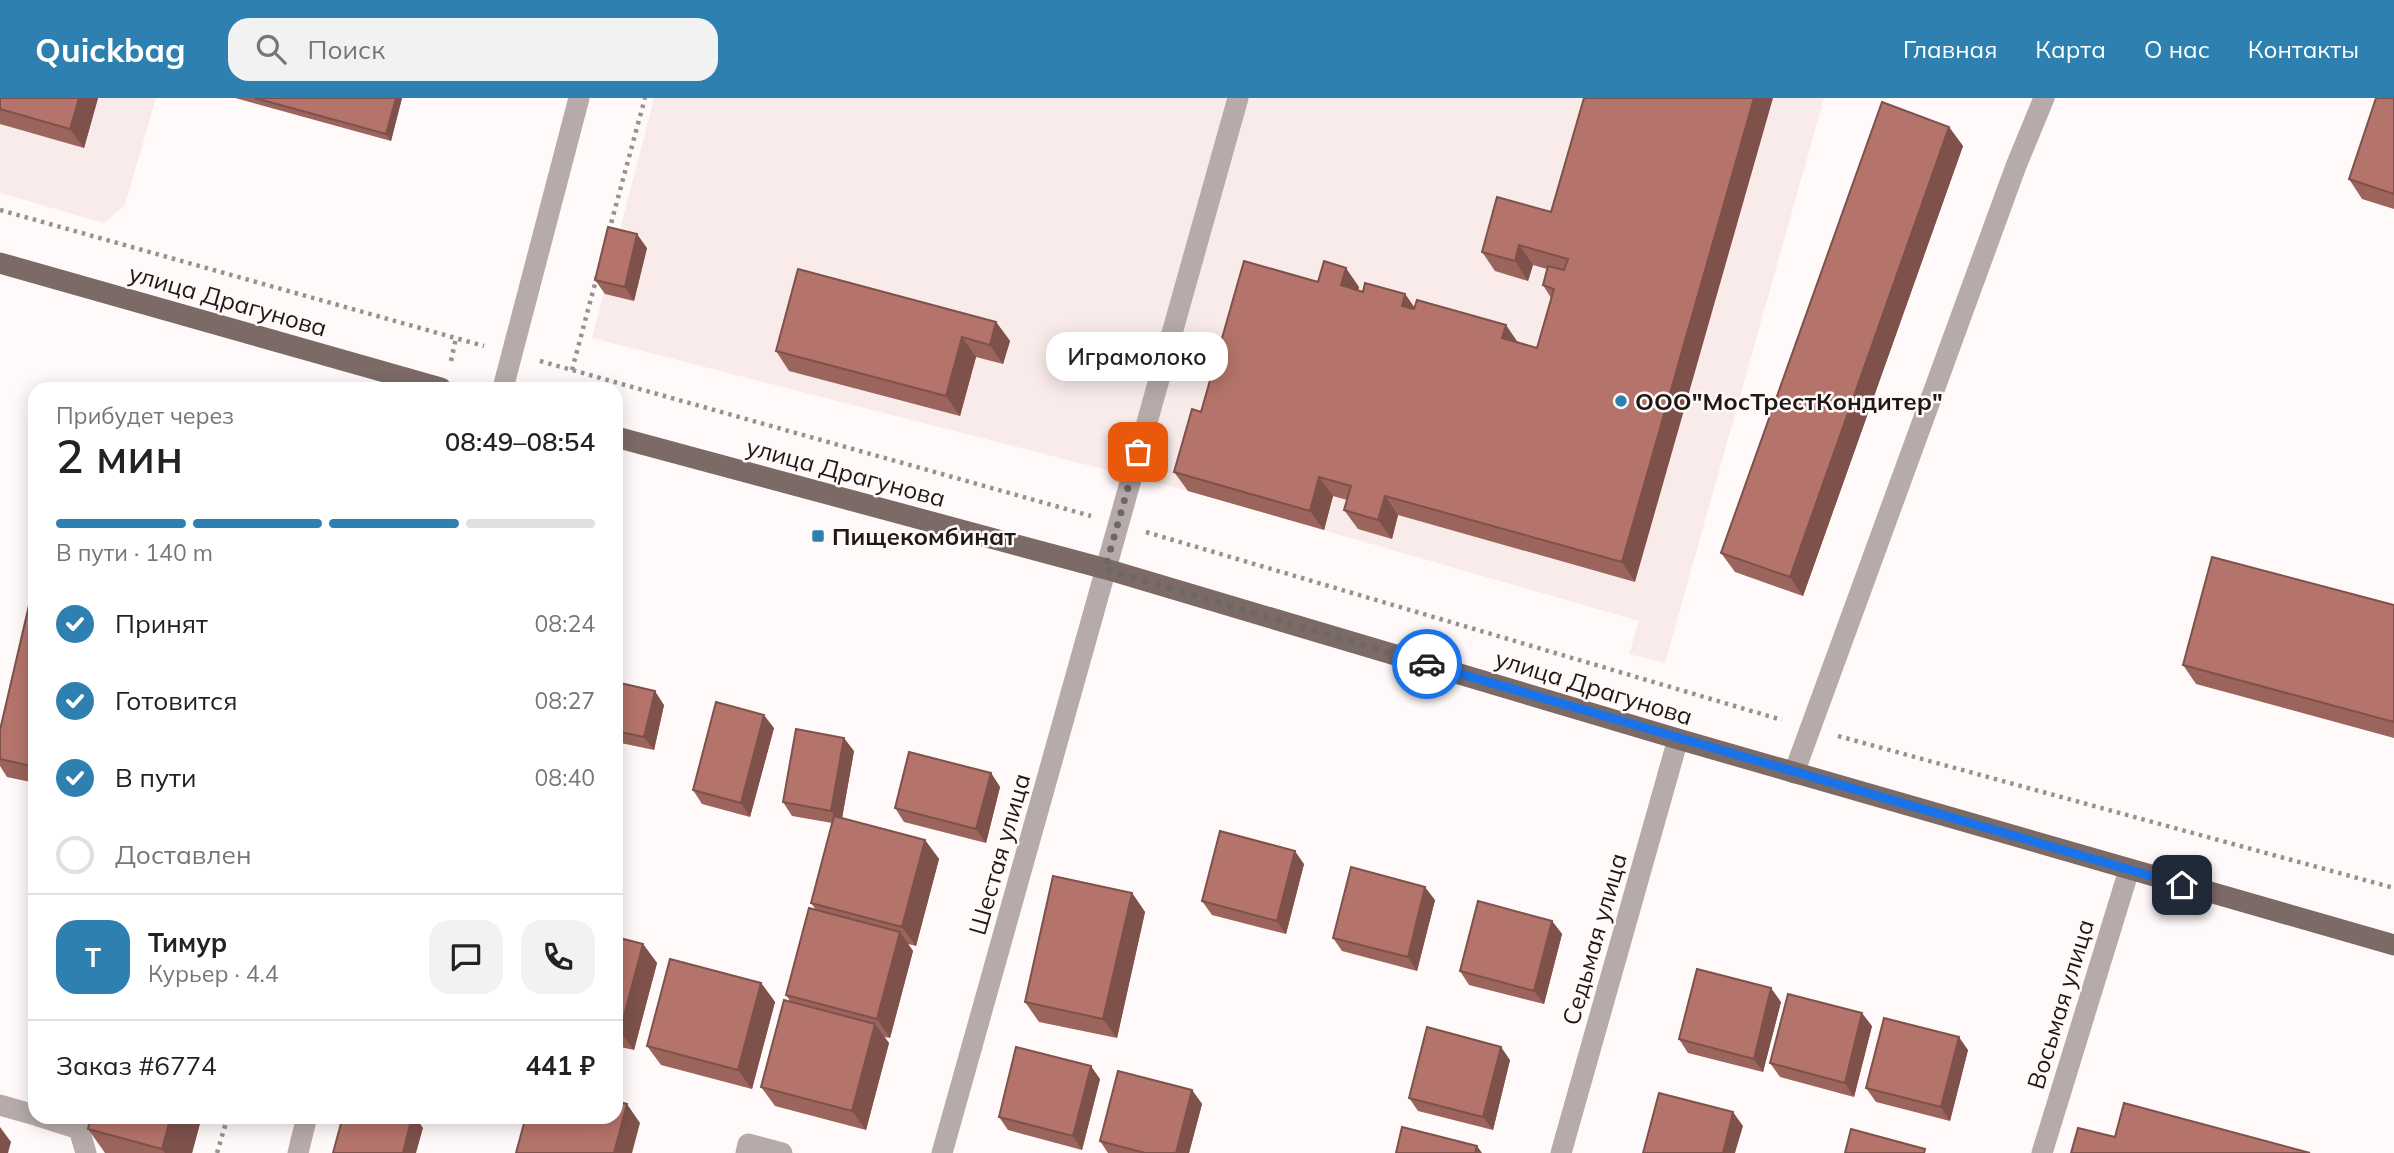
<!DOCTYPE html>
<html lang="ru">
<head>
<meta charset="utf-8">
<style>
	:root { --surface:#fff; --page:#f2f2f2; --text:#222; --muted:#767676; --line:#e0e0e0; --accent:#2d80b0 }
	body { margin:0; font-family:Mulish,sans-serif; background:var(--page); color:var(--text); height:100vh; display:flex; flex-direction:column; font-size:26px; white-space:nowrap }
	* { box-sizing:border-box; margin:0 }
	p { font-size:23px; color:var(--muted) }
	.icon { flex:none; width:38px; height:38px; fill:none; stroke:currentColor; stroke-width:2; stroke-linecap:round; stroke-linejoin:round }
	.map { position:relative; flex:1; overflow:hidden }
	.sheet { position:absolute; left:28px; top:284px; width:595px; height:742px; display:flex; flex-direction:column; background:var(--surface); border-radius:21px; box-shadow:0 4px 18px #0003 }
	.sheet>* { flex:none }
	.pin { position:absolute; display:grid; place-items:center; width:60px; height:60px; color:#fff; margin:-30px; border-radius:14px; box-shadow:0 4px 10px #0006 }
	.courier { position:absolute; display:grid; place-items:center; width:70px; height:70px; margin:-35px; border:5px solid #1a73e8; border-radius:50%; background:#fff; color:#222; box-shadow:0 2px 9px #0007 }
	.bubble { position:absolute; height:49px; border-radius:21px; background:var(--surface); box-shadow:0 4px 18px #0003; font-size:23px; font-weight:600; line-height:49px; text-align:center }
	.headline em { font-style:normal; font-weight:600 }
	.headline div { display:flex; flex-direction:column-reverse }
	.headline { display:flex; align-items:center; justify-content:space-between; height:119px; padding:0 28px }
	h1 { font-size:46px; font-weight:600; line-height:52px }
	.bar { display:grid; grid-template-columns:repeat(4,1fr); gap:10px 7px; align-content:center; height:84px; padding:0 28px }
	.bar i { height:9px; border-radius:5px; background:var(--line) }
	.bar .current { background:var(--accent) }
	.bar p { grid-column:span 4 }
	.line { display:flex; align-items:center; gap:18px; padding:0 28px; border-top:2px solid var(--line) }
	.line div { flex:1 }
	.round { display:grid; place-items:center; flex:none; width:74px; height:74px; border-radius:21px; background:var(--page) }
	ol { padding:0 28px; list-style:none }
	li { display:flex; align-items:center; gap:21px; height:77px }
	li p { margin-inline-start:auto }
	li .icon { padding:7px; border-radius:50%; background:var(--accent); color:#fff; stroke-width:4 }
	li:last-child { color:var(--muted) }
	li i { width:38px; height:38px; border:4px solid var(--line); border-radius:50% }
	header { display:flex; align-items:center; gap:42px; box-sizing:border-box; height:98px; padding:0 35px; background:var(--accent); color:#fff }
	header strong { font-size:33px }
	nav { display:flex; gap:38px; margin-inline-start:auto; font-size:24px }
	.search { width:490px; height:63px; background:var(--page); display:flex; align-items:center; gap:18px; box-sizing:border-box; padding:0 24px; border-radius:21px; color:var(--muted); font-size:26px }
	.map>svg:first-child { display:block }
	.built { fill:#f9ebe9 }
	.lines { fill:none; stroke-linecap:round; stroke-linejoin:round }
	.path { stroke:#97918f; stroke-width:4.5; stroke-dasharray:3.5 5; stroke-linecap:butt }
	.minor { stroke:#b6abaa; stroke-width:21 }
	.major { stroke:#7c6a67; stroke-width:21 }
	.wall { fill:#9b645c }
	.shaded-wall { fill:#7e514b }
	.building { fill:#b4746b; stroke:#7e514b; stroke-width:2 }
	.done { stroke:#6e6765; stroke-width:7; stroke-dasharray:0 12.6 }
	.route { stroke:#1a73e8; stroke-width:9 }
	.poi-dot { fill:#2d80b0; stroke:#fffaf9; stroke-width:2.5 }
	.labels { text-anchor:middle; dominant-baseline:central; stroke-width:5; stroke-linejoin:round; paint-order:stroke }
	.street-label { font-size:24px; fill:#201816; stroke:#fffaf9 }
	.poi-label { font-size:24px; font-weight:bold; fill:#201816; stroke:#fffaf9; text-anchor:start }
</style>
</head>
<body>
<header>
<strong>Quickbag</strong>
<div class="search"><svg class="icon" aria-label="search" viewBox="0 0 24 24"><circle cx="10" cy="10" r="6"/><path d="M15 15l6 6"/></svg>Поиск</div>
<nav><a>Главная</a><a>Карта</a><a>О нас</a><a>Контакты</a></nav>
</header>
<div class="map">
<svg width="2394" height="1055" viewBox="0 0 2394 1055">
	<rect width="100%" height="100%" fill="#fffaf9"/>
	<path class="built" d="M0,0h156l-31,107 -21,18 -104,-30z
		M654,0h1170l-159,565 -36,-9 10,-33 -451,-130 -596,-153z"/>
	<g class="lines">
		<path class="path" d="M0,112l484,136
			M609,133l36,-133
			M451,263l5,-23
			M540,263l551,155
			M572,272l25,-94
			M1146,434l636,188
			M1838,638l556,152
			M217,1055l11,-37"/>
		<path class="minor" d="M503,290l76,-290
			M1794,675l222,-607 28,-68
			M0,1007l35,10
			M38,1018l41,13 7,24
			M298,1055l9,-37
			M746,1055l2,-9 34,9
			M942,1055l296,-1055
			M1561,1055l117,-414
			M2042,1055l87,-283"/>
		<path class="major" d="M0,165l441,125
			M616,339l490,132 572,170 716,206"/>
	</g>
	<path class="wall" d="M0,0h98l-14,50 -84,-24z
		M235,0h167l-11,43z
		M1584,0l51,484 -237,-67 -6,24 -34,-10 -14,-19 3,-10 -14,-4 -9,34 -136,-39 -14,-19 27,-60 117,-130 41,5 -1,3 5,2 42,2 9,13 104,35 19,6 14,-50 -8,-13 4,-16 -14,-4 -5,16 -33,-10 -13,-19 69,-40z
		M2394,0v111l-32,-10 -13,-20z
		M1949,29l14,19 -160,450 -68,-24 -14,-19z
		M647,150l-13,53 -29,-7 -10,-14z
		M996,224l14,19 -7,23 -27,-7 -16,59 -171,-45 -13,-20z
		M35,490v195l-28,-6 -7,-11v-36z
		M2394,507v133l-198,-54 -13,-19z
		M616,584l48,23 -10,45 -38,-8z
		M774,630l-24,89 -48,-13 -9,-14z
		M854,653l-12,67 83,22 14,19 -23,87 -8,-2 5,7 -23,87 -6,-1 5,6 -23,87 -91,-24 -14,-19 29,-86 -4,-6 30,-85 -5,-7 21,-80 -40,-7 -9,-14z
		M991,675l9,14 -14,56 -82,-21 -9,-14z
		M1304,766l-18,70 -74,-19 -10,-14z
		M1132,795l13,19 -28,126 -78,-16 -14,-20z
		M1435,802l-18,71 -75,-20 -9,-13z
		M1552,823l10,13 -18,70 -75,-19 -9,-14z
		M616,839l27,7 14,19 -23,87 -18,-4z
		M761,885l14,19 -23,87 -91,-24 -14,-19z
		M1781,904l-18,70 -75,-19 -9,-14z
		M1872,928l-18,71 -74,-20 -10,-14z
		M1968,952l-18,71 -74,-19 -10,-14z
		M1510,962l-17,70 -75,-19 -9,-13z
		M1100,981l-18,71 -74,-20 -9,-13z
		M1192,992l10,14 -13,49h-81l-8,-12z
		M91,1018h111l-10,37h-87l-17,-24z"/>
	<path class="shaded-wall" d="M79,0h19l-14,50 -14,-19z
		M396,0h6l-11,43 -5,-7z
		M1754,0h19l-138,484 -13,-20z
		M1949,29l14,19 -160,450 -13,-19z
		M637,136l10,14 -13,53 -9,-14z
		M1519,147l14,20 -5,16 -13,-20z
		M1346,170l13,19 -5,18 -13,-20z
		M1405,196l14,20 -17,-8z
		M996,224l14,19 -7,23 -13,-19z
		M1506,227l13,19 -17,-6z
		M962,239l14,20 -16,59 -14,-20z
		M1319,379l14,19 -9,34 -14,-19z
		M1385,398l13,19 -6,24 -14,-19z
		M655,593l9,14 -10,45 -10,-13z
		M764,617l10,13 -24,89 -9,-14z
		M844,640l10,13 -13,73 -10,-13z
		M991,675l9,14 -14,56 -10,-14z
		M925,742l14,19 -23,87 -14,-19z
		M1295,753l9,13 -18,70 -9,-13z
		M1425,789l10,13 -18,71 -9,-14z
		M1132,795l13,19 -28,126 -14,-19z
		M1552,823l10,13 -18,70 -10,-13z
		M900,834l13,19 -23,87 -13,-19z
		M643,846l14,19 -23,87 -14,-19z
		M761,885l14,19 -23,87 -14,-19z
		M1771,890l10,14 -18,70 -9,-13z
		M1862,915l10,13 -18,71 -9,-14z
		M875,926l14,19 -23,87 -14,-19z
		M1959,939l9,13 -18,71 -9,-14z
		M1501,949l9,13 -17,70 -10,-13z
		M1091,968l9,13 -18,71 -9,-14z
		M1192,992l10,14 -13,49h-13z
		M627,1006l13,19 -8,30h-18z
		M1733,1014l10,14 -8,27h-12z
		M171,1018h31l-10,37h-27l-3,-4z
		M412,1018h3l8,12 -7,25h-13z
		M0,1029l11,15 -3,11h-8z
		M1477,1048l5,7h-7z"/>
	<path class="building" d="M0,0h79l-9,31 -70,-20z
		M255,0h141l-10,36z
		M1584,0h170l-132,464 -237,-66 -7,24 -34,-10 7,-24 -32,-9 -9,34 -136,-39 18,-63 9,3 43,-151 74,21 6,-21 22,7 -5,17 22,7 2,-9 40,11 -3,12 12,3 3,-9 89,25 -4,13 35,10 17,-59 -11,-4 5,-19 16,4 4,-11 -49,-14 -4,16 -33,-9 15,-55 54,15z
		M2376,0h18v96l-45,-15z
		M1882,4l67,25 -159,450 -69,-24z
		M608,129l29,7 -12,53 -30,-7z
		M798,171l198,53 -6,23 -28,-8 -16,59 -170,-45z
		M2212,459l182,48v117l-211,-57z
		M33,490h2v179l-35,-8v-29z
		M616,584l39,9 -11,46 -28,-6z
		M716,604l48,13 -23,88 -48,-13z
		M796,631l48,9 -13,73 -48,-9z
		M909,654l82,21 -15,56 -81,-21z
		M834,718l91,24 -23,87 -91,-24z
		M1220,733l75,20 -18,70 -75,-20z
		M1351,769l74,20 -17,70 -75,-19z
		M1053,778l79,17 -29,126 -78,-17z
		M1478,803l74,20 -18,70 -74,-20z
		M809,810l91,24 -23,87 -91,-24z
		M616,839l27,7 -23,87 -4,-1z
		M670,861l91,24 -23,87 -91,-24z
		M1697,871l74,19 -17,71 -75,-20z
		M1788,896l74,19 -17,70 -75,-20z
		M784,902l91,24 -23,87 -91,-24z
		M1884,920l75,19 -18,70 -75,-19z
		M1427,929l74,20 -18,70 -74,-19z
		M1016,949l75,19 -18,70 -74,-19z
		M1118,973l74,19 -16,63h-31l-45,-12z
		M1659,995l74,19 -10,41h-80z
		M616,1003l11,3 -13,49h-98l10,-37h90z
		M2124,1005l186,50h-239l7,-25 37,9z
		M91,1018h80l-9,33 -74,-20z
		M343,1018h69l-9,37h-70z
		M1402,1029l75,19 -2,7h-79z
		M1851,1031l74,20 -1,4h-79z"/>
	<g class="lines">
		<path class="done" d="M1138,354l-33,117 322,95"/>
		<path class="route" d="M1427,566l755,221"/>
	</g>
	<g class="poi-dot">
		<circle cx="1621" cy="303" r="7"/>
		<rect x="811" y="431" width="14" height="14" rx="3.5"/>
	</g>
	<g class="labels">
		<g class="street-label">
			<text transform="translate(228 202) rotate(16)">улица Драгунова</text>
			<text transform="translate(846 374) rotate(15)">улица Драгунова</text>
			<text transform="translate(1594 589) rotate(17)">улица Драгунова</text>
			<text transform="translate(999 756) rotate(-74)">Шестая улица</text>
			<text transform="translate(1594 841) rotate(-74)">Седьмая улица</text>
			<text transform="translate(2060 906) rotate(-73)">Восьмая улица</text>
		</g>
		<g class="poi-label">
			<text x="1635" y="303">ООО"МосТрестКондитер"</text>
			<text x="832" y="438">Пищекомбинат</text>
		</g>
	</g>
</svg>
<div class="pin" style="left:1138px;top:354px;background:#ea580c"><svg class="icon" aria-label="bag" viewBox="0 0 24 24"><path d="M5 8h14l-1 12H6zM9 8a3 3 0 0 1 6 0"/></svg></div>
<div class="pin" style="left:2182px;top:787px;background:#1f2937"><svg class="icon" aria-label="home" viewBox="0 0 24 24"><path d="M3 11l9-7 9 7M6 9v11h12V9"/></svg></div>
<div class="courier" style="left:1427px;top:566px"><svg class="icon" aria-label="car" viewBox="0 0 24 24"><path d="M5 17H2v-5l4-1 3-4h7l3 4 3 1v5h-3M9 17h6M6 11h13"/><circle cx="7" cy="17" r="2"/><circle cx="17" cy="17" r="2"/></svg></div>
<div class="bubble" style="left:1046px;top:234px;width:182px">Играмолоко</div>
<section class="sheet">
<div class="headline"><div><h1>2 мин</h1><p>Прибудет через</p></div><em>08:49–08:54</em></div>
<div class="bar"><i class="current"></i><i class="current"></i><i class="current"></i><i></i><p>В пути · 140 m</p></div>
<ol>
<li><svg class="icon" aria-label="check" viewBox="0 0 24 24"><path d="M5 12l5 5 9-10"/></svg>Принят<p>08:24</p></li>
<li><svg class="icon" aria-label="check" viewBox="0 0 24 24"><path d="M5 12l5 5 9-10"/></svg>Готовится<p>08:27</p></li>
<li><svg class="icon" aria-label="check" viewBox="0 0 24 24"><path d="M5 12l5 5 9-10"/></svg>В пути<p>08:40</p></li>
<li><i></i>Доставлен</li>
</ol>
<div class="line" style="height:126px"><b class="round" style="background:var(--accent);color:#fff">Т</b><div><b>Тимур</b><p>Курьер · 4.4</p></div><a class="round"><svg class="icon" aria-label="chat" viewBox="0 0 24 24"><path d="M4 5h16v11H9l-5 4z"/></svg></a><a class="round"><svg class="icon" aria-label="phone" viewBox="0 0 24 24"><path d="M5 4h4l2 5-3 2q2 4 5 5l2-3 5 2v4C11 20 4 13 5 4z"/></svg></a></div>
<div class="line" style="height:91px"><div>Заказ #6774</div><b>441 ₽</b></div>
</section>
</div>
</body>
</html>
